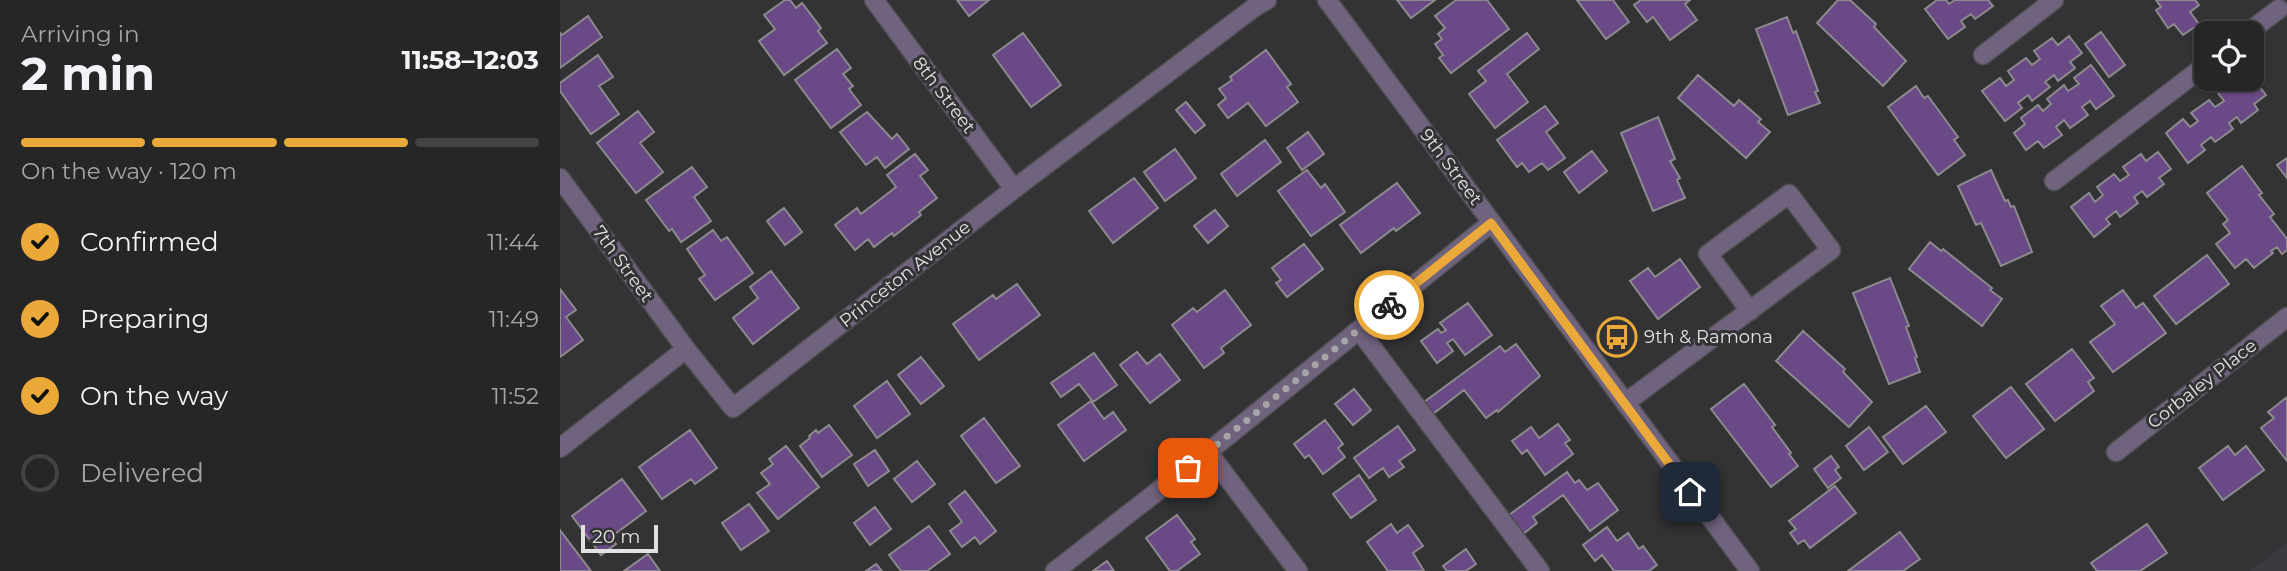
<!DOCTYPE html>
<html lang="en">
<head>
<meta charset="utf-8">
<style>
	:root { --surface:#262627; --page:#2e2e2f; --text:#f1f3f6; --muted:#a4a5a7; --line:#424344; --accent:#eba93a }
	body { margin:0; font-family:Montserrat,sans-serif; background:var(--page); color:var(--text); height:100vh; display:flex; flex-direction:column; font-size:26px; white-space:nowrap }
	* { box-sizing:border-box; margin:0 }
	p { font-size:23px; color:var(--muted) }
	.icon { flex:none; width:38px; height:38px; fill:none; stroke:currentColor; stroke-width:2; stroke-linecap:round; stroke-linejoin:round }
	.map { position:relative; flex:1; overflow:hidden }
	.side { display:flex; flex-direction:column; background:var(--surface); width:560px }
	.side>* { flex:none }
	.tools { position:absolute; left:1634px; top:21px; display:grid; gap:14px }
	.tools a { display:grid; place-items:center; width:70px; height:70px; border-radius:14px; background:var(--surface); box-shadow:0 2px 5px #0004,0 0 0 2px var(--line); font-size:35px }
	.scale { position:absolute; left:21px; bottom:18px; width:77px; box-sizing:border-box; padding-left:7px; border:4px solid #e2e1e3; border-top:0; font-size:19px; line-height:24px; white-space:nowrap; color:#e2e1e3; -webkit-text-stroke:5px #333234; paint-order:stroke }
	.pin { position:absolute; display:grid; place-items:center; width:60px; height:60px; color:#fff; margin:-30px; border-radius:14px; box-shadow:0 4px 10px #0006 }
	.courier { position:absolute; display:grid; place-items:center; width:70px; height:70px; margin:-35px; border:5px solid #eba93a; border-radius:50%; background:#fff; color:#222; box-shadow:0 2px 9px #0007 }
	.headline em { font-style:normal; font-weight:700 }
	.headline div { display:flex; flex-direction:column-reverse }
	.headline { display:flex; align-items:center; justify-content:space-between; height:119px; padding:0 21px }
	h1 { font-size:46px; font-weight:700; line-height:52px }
	.bar { display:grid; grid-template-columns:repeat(4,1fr); gap:10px 7px; align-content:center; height:84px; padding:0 21px }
	.bar i { height:9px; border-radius:5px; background:var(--line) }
	.bar .current { background:var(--accent) }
	.bar p { grid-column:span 4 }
	ol { padding:0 21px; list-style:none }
	li { display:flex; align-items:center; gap:21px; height:77px }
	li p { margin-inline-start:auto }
	li .icon { padding:7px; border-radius:50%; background:var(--accent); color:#111; stroke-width:4 }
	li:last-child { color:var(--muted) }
	li i { width:38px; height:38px; border:4px solid var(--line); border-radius:50% }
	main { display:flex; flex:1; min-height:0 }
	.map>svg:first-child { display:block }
	.built { fill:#3d3941 }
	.building { fill:#6a4a86; stroke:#8c8a8d; stroke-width:2 }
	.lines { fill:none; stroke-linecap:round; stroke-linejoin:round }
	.minor-casing { stroke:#4f4e50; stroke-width:21 }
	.minor { stroke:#70637e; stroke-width:18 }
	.done { stroke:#a5a4a6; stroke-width:7; stroke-dasharray:0 12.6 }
	.route { stroke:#eba93a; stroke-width:9 }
	.labels { text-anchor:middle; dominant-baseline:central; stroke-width:6; stroke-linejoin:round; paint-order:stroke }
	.street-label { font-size:18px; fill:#e2e1e3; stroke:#333234 }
	.poi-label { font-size:18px; fill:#e2e1e3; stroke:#333234; text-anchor:start }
</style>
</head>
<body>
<main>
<section class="side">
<div class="headline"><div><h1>2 min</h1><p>Arriving in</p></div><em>11:58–12:03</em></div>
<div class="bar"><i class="current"></i><i class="current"></i><i class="current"></i><i></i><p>On the way · 120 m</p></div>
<ol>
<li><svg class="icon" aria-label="check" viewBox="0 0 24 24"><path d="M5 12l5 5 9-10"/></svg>Confirmed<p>11:44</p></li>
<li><svg class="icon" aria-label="check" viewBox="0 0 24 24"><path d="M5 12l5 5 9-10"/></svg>Preparing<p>11:49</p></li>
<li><svg class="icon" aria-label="check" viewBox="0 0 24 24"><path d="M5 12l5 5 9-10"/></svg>On the way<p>11:52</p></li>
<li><i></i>Delivered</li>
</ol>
</section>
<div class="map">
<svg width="1727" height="571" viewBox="0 0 1727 571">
	<rect width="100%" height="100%" fill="#333234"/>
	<path class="built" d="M1727,543v28h-37z"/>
	<path class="building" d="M225,0h5l6,8 6,-5 19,25 -3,3 9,12 -43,32 -25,-34 16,-12 -11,-14z
		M397,0h32l-20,16z
		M837,0h38l-24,18z
		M896,0h31l22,29 -58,44 -12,-15 4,-3 -8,-11 7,-5 -4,-5 7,-6 -10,-12z
		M1017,0h36l16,22 -23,17z
		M1081,0h49l-5,4 12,16 -27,20 -17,-23 -6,5 -13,-17z
		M1278,0h12l26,24 -2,3 32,34 -23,25 -66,-63z
		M1377,0h9l3,4 6,-4h33l5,6 -18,13 -4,-5 -10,7 4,6 -17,12 -23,-30z
		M1596,0h39l4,5 -9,7 9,12 -16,11 -9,-11 -6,4 -12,-18 5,-3z
		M28,16l14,21 -42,31v-35l2,2z
		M1227,17l6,16 3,-2 22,60 -3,1 5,11 -32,12 -32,-86z
		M1541,32l24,33 -16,12 -24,-33z
		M463,33l38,52 -30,22 -38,-52z
		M967,33l12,16 -32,25 21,28 -33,26 -26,-34 17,-13 -8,-10z
		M1509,36l13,17 -12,9 5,6 -17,13 -4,-6 -9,7 5,5 -18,14 -4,-6 -10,8 4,5 -17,13 -23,-30 18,-13 6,8 8,-6 -6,-9 18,-13 6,7 8,-6 -6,-8 18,-13 6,7z
		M277,49l14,19 -8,6 10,12 -4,3 12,16 -30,23 -36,-48z
		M706,50l25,34 -4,3 11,15 -32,24 -18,-23 -20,15 -10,-13 8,-7 -7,-9 13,-9 -2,-3z
		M38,55l15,22 -14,9 20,28 -28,20 -31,-43v-8z
		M1531,65l23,31 -18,13 -6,-8 -8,6 6,8 -18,13 -6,-8 -8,7 6,8 -18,13 -6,-7 -12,9 -12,-17 11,-9 -4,-6 17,-13 5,6 8,-7 -4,-5 17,-14 4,6 11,-7 -5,-6z
		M1138,75l36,31 5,-6 22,19 -3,3 12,10 -24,26 -68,-60z
		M1693,78l13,17 -12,9 4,6 -17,13 -4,-6 -8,6 4,6 -18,13 -4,-5 -10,8 4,5 -17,13 -22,-30 17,-14 7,8 8,-6 -7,-8 18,-13 6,7 9,-6 -6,-8 17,-13 6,7z
		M1356,86l8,12 4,-2 30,41 -4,3 11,15 -27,20 -50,-68z
		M626,102l19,23 -10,8 -19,-23z
		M985,106l13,17 -12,9 19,26 -17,12 -6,-7 -13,9 -7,-9 -5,4 -20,-27z
		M78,111l16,21 -14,11 23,29 -27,21 -39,-50z
		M307,112l25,27 5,-5 12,15 -24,19 -8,-11 -11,8 -26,-33z
		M1098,117l17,42 -5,2 10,17 -3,2 8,18 -32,13 -32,-78z
		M748,132l16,22 -22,16 -15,-22z
		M705,140l16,22 -44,34 -16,-22z
		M615,149l21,29 -31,23 -21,-29z
		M1032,151l15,20 -28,22 -15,-21z
		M1598,152l13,17 -12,9 5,6 -17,13 -5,-6 -8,6 4,6 -18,14 -4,-6 -10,8 4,5 -16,13 -23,-30 18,-14 6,9 8,-7 -6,-8 17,-13 6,7 9,-6 -6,-8 18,-13 5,7z
		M355,154l13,16 -8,6 17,22 -18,14 2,3 -27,21 -2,-3 -18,14 -6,-8 -13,11 -20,-25 22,-17 4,6 35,-27 -9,-12z
		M1727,158v20l-10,-13z
		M1682,166l20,27 -3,2 15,19 -4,3 17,22v11l-5,4 -5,-7 -6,4 2,2 -19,15 -8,-9 -11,9 -19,-24 14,-11 -7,-9 5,-4 -21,-27z
		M132,167l15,20 -13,10 17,24 -30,21 -9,-13 -3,2 -23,-31z
		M747,170l14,18 4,-4 20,28 -34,24 -33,-45z
		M1431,170l14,31 3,-1 3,7 3,-1 18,46 -31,14 -20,-43 -5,2 -18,-39z
		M574,178l24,30 -45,35 -24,-32z
		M837,183l23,30 -24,18 -2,-3 -33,25 -21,-28z
		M224,208l18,24 -17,13 -18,-24z
		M655,210l13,16 -20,17 -14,-17z
		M153,230l8,11 6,-4 26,36 -38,27 -16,-21 6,-4 -18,-26z
		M1370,242l11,9 2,-2 49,39 -2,2 12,9 -20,27 -73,-57z
		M744,244l19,25 -36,28 -11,-14 5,-3 -9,-12z
		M1647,255l22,29 -53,40 -22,-28z
		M1120,259l20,28 -42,32 -28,-38 18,-13 7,9z
		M211,271l28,37 -46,36 -20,-26 25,-20 -8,-11z
		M1330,278l19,48 -3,1 11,30 -2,1 5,14 -31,12 -36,-91z
		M457,284l23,31 -61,45 -26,-36 40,-29 3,4z
		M0,289l16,21 -10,7 17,23 -23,17z
		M665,290l26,35 -30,23 3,5 -20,15 -32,-43 21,-17 4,4z
		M1563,290l13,18 7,-5 23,30 -53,39 -23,-30 25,-18 -14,-18z
		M908,303l24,32 -27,20 -12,-16 -6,4 6,8 -16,12 -16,-22 17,-12 3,4 5,-3 -6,-7z
		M1243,331l42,38 -2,3 29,30 -23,25 -73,-66z
		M956,344l24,32 -42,36 -1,-2 -11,8 -22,-28 -35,27 -9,-12 80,-59 5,6z
		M1512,349l22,29 -6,4 6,9 -39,30 -29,-37z
		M577,352l10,12 13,-10 20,26 -30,23 -30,-38z
		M534,353l23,32 -24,17 -14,-18 -18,13 -10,-14z
		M361,357l23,29 -23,18 -23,-29z
		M327,381l23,33 -33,24 -23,-32z
		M1184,384l31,41 -3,2 19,26 -2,1 9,12 -27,21 -60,-78z
		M1451,387l33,42 -38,29 -33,-42z
		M794,389l17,21 -18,15 -18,-21z
		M1727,397v64l-26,-33 13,-10 -6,-6z
		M531,401l13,18 9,-7 13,18 -42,31 -26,-36z
		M1366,406l20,26 -43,32 -20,-27z
		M424,418l36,48 -24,17 -35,-47z
		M765,420l18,24 -5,4 7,9 -22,17 -14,-19 -4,3 -11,-14z
		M998,424l12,16 -5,3 8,11 -28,21 -18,-25 -5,4 -10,-13 19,-14 8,11z
		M269,425l23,30 -30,22 -22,-31 10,-8 -1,-2 7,-6 2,3z
		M838,426l17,24 -16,11 5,6 -15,10 -6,-9 -14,10 -15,-20z
		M1309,427l19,25 -24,18 -18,-24z
		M130,430l27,38 -22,16 -4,-5 -29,20 -23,-32z
		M226,446l33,41 -41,32 -21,-26 13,-9 -9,-11 12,-9 -4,-5z
		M1668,446l7,9 11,-9 18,24 -41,30 -24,-32z
		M315,450l14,21 -21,15 -14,-22z
		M1271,456l8,11 -4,3 6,8 -13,10 -14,-19z
		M357,461l18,23 -23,18 -18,-23z
		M1007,472l8,11 4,-3 8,10 11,-7 20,27 -28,21 -27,-36 -30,22 4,6 -14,11 -14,-19z
		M799,475l17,25 -25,18 -18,-24z
		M62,479l24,32 -35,26 5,7 -15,11 -29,-39z
		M1275,486l21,27 -46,35 -6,-8 -6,4 -8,-11 6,-4 -7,-8z
		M405,491l31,40 -16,13 -5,-7 -13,10 -12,-16 12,-9 -13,-18z
		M189,504l20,27 -28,19 -19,-27z
		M315,507l16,22 -21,16 -16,-22z
		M617,515l18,24 -4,3 9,12 -23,17h-7l-24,-33z
		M831,524l6,9 11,-8 15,21 -10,7 11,18h-36l-21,-29z
		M1587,524l20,29 -27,18h-43l-6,-8z
		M369,526l21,28 -23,17h-26l-12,-16z
		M1047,527l10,14 11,-8 11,16 4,-3 14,19 -8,6h-35l-12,-16 -7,6 -12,-16z
		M0,530l31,41h-31z
		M1340,532l20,27 -17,12h-55z
		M906,549l10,15 -10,7h-19l-4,-5z
		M88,554l12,17h-36z
		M547,561l7,10h-21z
		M316,564l6,7h-16z"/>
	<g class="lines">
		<g class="minor-casing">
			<path id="minor" d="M314,0l140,189
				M767,0l423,571
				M1687,33l32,-24
				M1423,55l71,-55
				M0,178l126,171
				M1494,181l153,-117
				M799,330l181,241
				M1065,403l206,-153 -42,-56 -81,60 42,57
				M0,448l126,-99 47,59 281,-219 242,-183 11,-6
				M648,452l90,119
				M1556,452l171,-135
				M495,571l153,-119 283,-229"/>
		</g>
		<use href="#minor" class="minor"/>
	</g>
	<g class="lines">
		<path class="done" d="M628,468l201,-163"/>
		<path class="route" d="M829,305l102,-82 199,269"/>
	</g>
	<defs>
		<g id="bus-ring" transform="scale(2.0125)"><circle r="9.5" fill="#333234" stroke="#eba93a" stroke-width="1.5"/><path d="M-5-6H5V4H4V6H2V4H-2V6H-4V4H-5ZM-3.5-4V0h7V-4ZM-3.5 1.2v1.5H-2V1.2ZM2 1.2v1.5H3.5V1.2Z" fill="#eba93a"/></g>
	</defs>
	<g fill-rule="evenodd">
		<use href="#bus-ring" x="1057" y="337"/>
	</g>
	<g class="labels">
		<g class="street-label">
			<text transform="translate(384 95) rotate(53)">8th Street</text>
			<text transform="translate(891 167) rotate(53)">9th Street</text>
			<text transform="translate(63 264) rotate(54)">7th Street</text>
			<text transform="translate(345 274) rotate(-38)">Princeton Avenue</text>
			<text transform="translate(1642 384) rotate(-38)">Corbaley Place</text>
		</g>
		<g class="poi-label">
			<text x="1084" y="337">9th &amp; Ramona</text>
		</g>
	</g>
</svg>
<div class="tools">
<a><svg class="icon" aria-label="locate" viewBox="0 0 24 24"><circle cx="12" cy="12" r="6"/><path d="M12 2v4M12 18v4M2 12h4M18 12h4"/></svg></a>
</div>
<div class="scale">20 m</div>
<div class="pin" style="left:628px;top:468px;background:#ea580c"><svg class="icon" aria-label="bag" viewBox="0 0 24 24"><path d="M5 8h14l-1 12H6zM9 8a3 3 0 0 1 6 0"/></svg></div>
<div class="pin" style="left:1130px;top:492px;background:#1f2937"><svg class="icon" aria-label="home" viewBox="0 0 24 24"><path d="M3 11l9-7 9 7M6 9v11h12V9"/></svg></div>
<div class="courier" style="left:829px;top:305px"><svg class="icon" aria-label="bike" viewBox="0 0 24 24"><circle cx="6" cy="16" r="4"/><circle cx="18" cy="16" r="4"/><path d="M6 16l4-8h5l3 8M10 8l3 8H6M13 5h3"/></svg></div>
</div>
</main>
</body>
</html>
